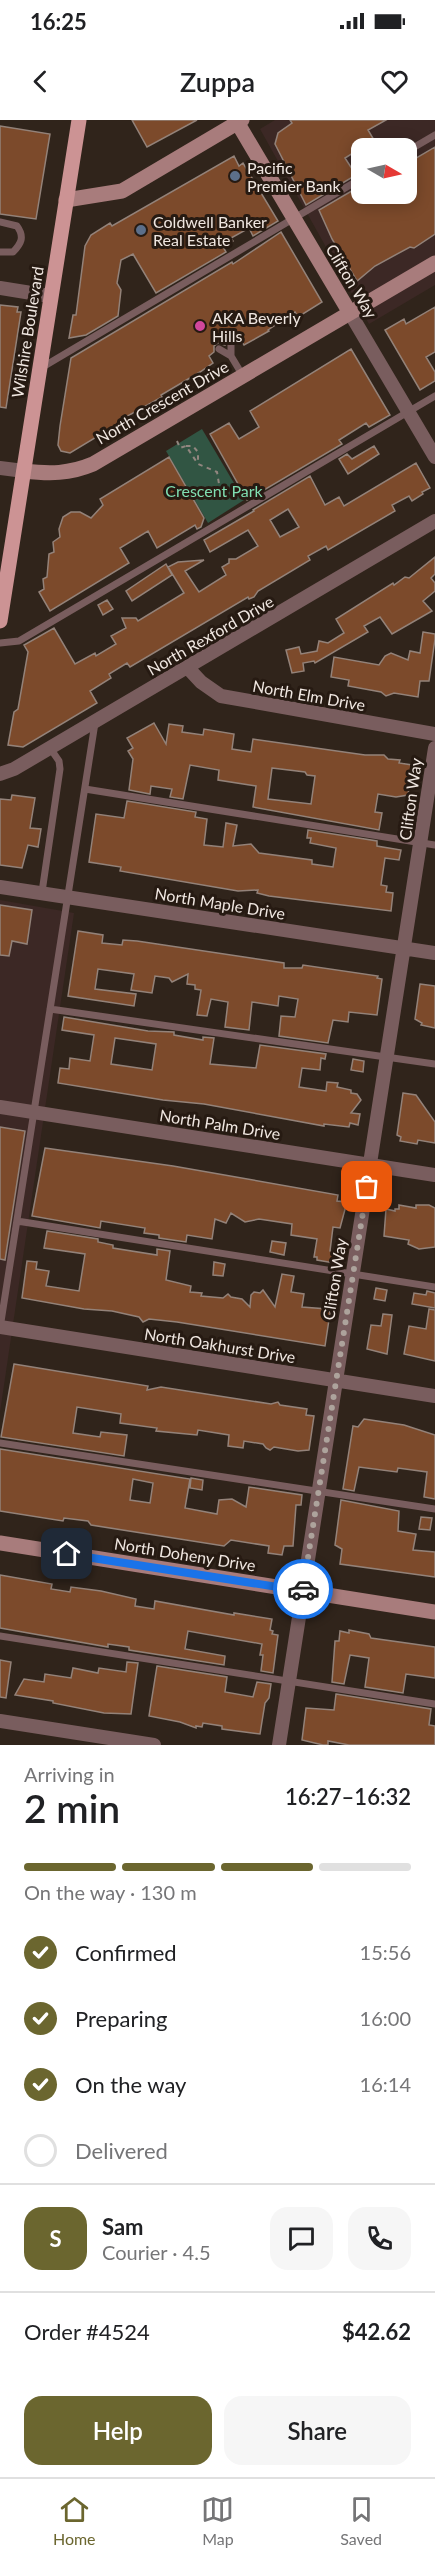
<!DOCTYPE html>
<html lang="en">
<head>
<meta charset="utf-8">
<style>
	:root { --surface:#fff; --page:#f6f6f6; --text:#202124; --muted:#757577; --line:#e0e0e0; --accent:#6b662f }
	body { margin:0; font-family:Lato,sans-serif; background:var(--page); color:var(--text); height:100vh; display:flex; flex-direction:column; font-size:22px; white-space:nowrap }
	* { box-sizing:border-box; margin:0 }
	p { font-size:20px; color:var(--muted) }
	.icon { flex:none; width:33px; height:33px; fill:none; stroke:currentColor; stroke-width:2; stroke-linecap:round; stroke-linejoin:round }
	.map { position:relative; height:1625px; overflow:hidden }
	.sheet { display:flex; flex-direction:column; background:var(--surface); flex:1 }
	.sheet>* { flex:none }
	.needle { width:39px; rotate:99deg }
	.controls { position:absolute; left:351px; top:18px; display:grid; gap:12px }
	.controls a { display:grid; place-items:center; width:66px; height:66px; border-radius:12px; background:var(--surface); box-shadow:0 3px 15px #0003; font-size:30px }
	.pin { position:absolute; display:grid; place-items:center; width:51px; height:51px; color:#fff; margin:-26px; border-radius:12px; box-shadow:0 3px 9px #0006 }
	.courier { position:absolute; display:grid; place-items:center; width:60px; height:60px; margin:-30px; border:4px solid #1a73e8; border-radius:50%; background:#fff; color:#222; box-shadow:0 2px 8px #0007 }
	.headline em { font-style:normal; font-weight:600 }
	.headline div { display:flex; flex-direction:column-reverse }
	.headline { display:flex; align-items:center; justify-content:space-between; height:102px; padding:0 24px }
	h1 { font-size:39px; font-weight:600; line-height:45px }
	.bar { display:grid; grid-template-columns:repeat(4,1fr); gap:9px 6px; align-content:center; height:72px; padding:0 24px }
	.bar i { height:8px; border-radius:4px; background:var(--line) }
	.bar .selected { background:var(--accent) }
	.bar p { grid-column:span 4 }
	.line { display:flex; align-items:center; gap:15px; padding:0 24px; border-top:2px solid var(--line) }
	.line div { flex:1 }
	.round { display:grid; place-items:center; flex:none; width:63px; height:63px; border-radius:18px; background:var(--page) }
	ol { padding:0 24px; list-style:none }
	li { display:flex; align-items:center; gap:18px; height:66px }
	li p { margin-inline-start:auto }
	li .icon { padding:6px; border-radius:50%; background:var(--accent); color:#fff; stroke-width:4 }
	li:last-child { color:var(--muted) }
	li i { width:33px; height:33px; border:3px solid var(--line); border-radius:50% }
	.cta { display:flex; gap:12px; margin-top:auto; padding:12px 24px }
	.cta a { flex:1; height:69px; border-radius:18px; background:var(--accent); color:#fff; font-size:24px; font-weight:600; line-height:69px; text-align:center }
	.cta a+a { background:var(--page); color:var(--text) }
	.status { display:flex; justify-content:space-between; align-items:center; height:42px; padding:0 30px; background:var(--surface); direction:ltr }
	.status svg { height:16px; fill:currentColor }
	header { display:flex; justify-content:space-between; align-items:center; height:78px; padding:0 24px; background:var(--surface); font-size:27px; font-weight:600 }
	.dock { display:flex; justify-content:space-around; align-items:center; height:84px; border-top:2px solid var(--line); background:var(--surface); font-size:16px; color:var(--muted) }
	.dock a { display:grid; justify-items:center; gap:3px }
	.dock .selected { color:var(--accent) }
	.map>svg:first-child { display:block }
	.commercial { fill:#3c2825; fill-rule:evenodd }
	.green { fill:#315543 }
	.building { fill:#7c4a2b; stroke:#938279; stroke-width:1.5; fill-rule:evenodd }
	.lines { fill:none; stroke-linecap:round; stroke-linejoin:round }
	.path { stroke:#91867f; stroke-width:2; stroke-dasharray:4.5 4.5; stroke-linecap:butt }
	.lane { stroke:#795d5e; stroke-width:7 }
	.street { stroke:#795d5e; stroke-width:14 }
	.secondary { stroke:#a87c7c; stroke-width:15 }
	.primary { stroke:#cc9394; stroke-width:15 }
	.done { stroke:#ada39c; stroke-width:6; stroke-dasharray:0 10.8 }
	.route { stroke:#1a73e8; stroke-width:8 }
	.service-dot { fill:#5c6f8a; stroke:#261a12; stroke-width:2 }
	.hotel-dot { fill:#d1479c; stroke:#261a12; stroke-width:2 }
	.labels { text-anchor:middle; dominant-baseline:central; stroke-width:6; stroke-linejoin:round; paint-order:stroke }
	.poi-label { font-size:16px; fill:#f0e7e1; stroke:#261a12; text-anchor:start }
	.street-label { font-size:16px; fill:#f0e7e1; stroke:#261a12 }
	.park-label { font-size:16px; fill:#80deb1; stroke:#261a12 }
</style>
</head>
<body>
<div class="status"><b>16:25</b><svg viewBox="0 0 49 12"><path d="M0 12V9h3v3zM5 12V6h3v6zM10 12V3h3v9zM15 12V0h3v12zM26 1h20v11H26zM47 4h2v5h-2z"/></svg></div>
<header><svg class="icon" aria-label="back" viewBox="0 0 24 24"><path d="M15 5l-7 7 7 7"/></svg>Zuppa<svg class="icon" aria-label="heart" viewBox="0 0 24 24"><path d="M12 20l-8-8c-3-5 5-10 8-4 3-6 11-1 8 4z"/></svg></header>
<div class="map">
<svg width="435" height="1625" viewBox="0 0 435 1625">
	<rect width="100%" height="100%" fill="#30241b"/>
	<path class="commercial" d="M275,0h160v165l-66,39 -109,-195zM362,28h44v46h-44z
		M0,780l74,13 -74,499z"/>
	<path class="green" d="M202,309l42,71 -36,23 -42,-72z"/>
	<path class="building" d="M132,0h65l-50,27z
		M290,0h96l-18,10 6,10 -29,18 11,17 -50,30 -31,-61 3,-11 14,-10z
		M0,6l50,8 -14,85 -36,-5z
		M435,27v87l-21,14 -4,-1 -35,19 -18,15 -25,-42 -13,-29 36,-21 3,5h48v-30z
		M234,36l5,10 4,-3 35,58 -25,15 -4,-8 -18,10 2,3 -10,6 3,5 -70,41 -23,-39 -12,6 -4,23 4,7 -3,26 -32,19 -17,3 4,-23h3l9,-69 6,-11 19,-12 2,3z
		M281,112l41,70 -24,15 -3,-5 -27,18 1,1 -25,14 -4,-7 -12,-1 -3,8 -7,-2 -4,3v6l-5,4 4,7 -13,9 -39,23 1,2 -40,22 1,2 -53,32 -9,-2 -3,-6 2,-19 11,-68 161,-96 1,2z
		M0,185l18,2 -1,5h4l-15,96 -6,-1z
		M435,187v45l-9,5 9,15v9l-15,9 -35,-60 19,-11 2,5z
		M351,229l39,66 -21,12 -3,-4 -27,17 3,4 -95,56 -37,-66 19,-11 10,16 20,-12 -9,-16z
		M374,326l5,8 -31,20 -9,-15 8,-5 5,5z
		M169,337l35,61 -3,9 -4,2 -2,-4 -38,23 -9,-17 -28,17 9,15 -79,48 -11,-19 5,-3 -1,-10 4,-2 2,-23 5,-2 -1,-10 7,-5 -1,-8 4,-12 8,-5h9l11,6 12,-13 -3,-6z
		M416,343l14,25 -8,4 1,2 -11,7 -3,-5 -17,9 3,6 -67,39 -2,-4 -18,10 2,4 -52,31 -4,6 -5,2 -1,-2 -118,70 -3,-4 -18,11 2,4 -21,13 7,12 -74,44 -15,-2 6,-33 4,-3 10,-57 -4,-7 30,-17 21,36 20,-11 1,3 20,-12 -5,-8 15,-8 -4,-10h14l2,3 46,-28 -16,-26 10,-5 26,-2 -19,11 14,21 27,-17 -4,-8 7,-4v-4h7l22,-13 -10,-16 -38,22 -6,-12 50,-29 -1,-1 57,-34 15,29 14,-8 5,9zM288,389l11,18 -19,10 -10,-17z
		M435,437v17l-4,4 4,5v8l-12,10 9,10 -40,23 -12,-17 -16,9 4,6 -53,31 -1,-2 -11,2 1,8 -12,2 -6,-23 13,-3 2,7 16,-3 2,-10 9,2 16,-10 -8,-14 57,-36 1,2 11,-8 4,1z
		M166,444l6,11 -40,26 -6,-10z
		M107,480l6,9 -10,6 -5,-10z
		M423,512l12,2v5l-6,42h-9l-2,16 -24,-4 -8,3 -5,-4 -33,-6 1,-6 -18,-3 3,-20 45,8 6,-9 6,-3 17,7 2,-9 10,2z
		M154,603l12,21 3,-20 14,2 -1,6 21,3 1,-6 30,5 -2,15 19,3 2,-13 112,16h19l4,4 12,1 -1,3 13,2 -4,30 -12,2 -18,-3 -3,18 7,1 -3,17 -126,-23 3,-21 -38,-6 1,-10 -29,-5 -7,34 -13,-2 2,-8 -21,-3 -1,8 -21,-4 4,-31 -5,-8 5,-3 -6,-10zM272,648l33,4 2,3 8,1 -4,28 -43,-5z
		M12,675l23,3 -5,30 11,1 -3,18 -10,-2 -6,23 -22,-3v-66l11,1z
		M127,681l69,11 -1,5 12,2 -3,26 19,2 3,-24 11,2 -4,21 18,-2 8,9 53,7v4l21,3 3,-19 -26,-5 1,-5h-4l1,-8 69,11v5l24,4 -2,10 -14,-2 -4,27 6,1 -1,6 7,1 -2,18 -122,-15 -12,-3 1,-3 -20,1 -118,-20 1,-4 -32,-5 7,-48 28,4z
		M0,785l32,5 -5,34 -15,-3 -3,15 -9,-1z
		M78,811l25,4 -1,8 20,2 1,-5 14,1 147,22v5h18l1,-3 75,11 -1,2 5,1 -5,36 -28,-3 -1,10 -15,-2 -5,23 -49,-7 2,-20 14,1 3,-18 -19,-3 -1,10 -26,-4 -3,28 -24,-3 3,-25 -17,-3 -4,17 -10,-1 4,-25 -6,-1v-4l-8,-1 1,-10 -16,8 -3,-4 -14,-2 -3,17 -21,-3 3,-16 -36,-5 -3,20 41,5 -2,12 -66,-10z
		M420,864l15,2v42l-14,-3 1,-2 -7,-4z
		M64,897l84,14 26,1v3l29,5v-3l11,1 -4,26 46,4 4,-23 66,9 -1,5 -4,-1 -1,12 -18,-2 -3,19 27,4 1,-9 11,1 -1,4 14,3v3l6,1 4,6 -10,13 9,1 -2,11 -8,-2 -1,4 -25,-3v2l-120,-22 -41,-4 -105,-17 2,-15 9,1 1,-11 20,3 4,-26 -32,-5zM115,918l41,6 -4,26 -41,-6z
		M353,939l11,2 -1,11 -12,-2z
		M403,973l13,2 19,27v21l-17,-3 -1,4 -17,-3 1,-4 -4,-2z
		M0,1007l25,4 -20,129 -5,-1z
		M45,1028l128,18 165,29 -1,6 10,1 -7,26 -7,-1 -3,24 6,1 -2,11 -17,-3v-3h-3l3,-18 -26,-4 1,-11 -33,-5 -14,3 -14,-9 -5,10 -11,-4 -3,20 -25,-4 -1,7 -27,-4v-3l-15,-2 1,-5 -44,-7 -1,7 -68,-12z
		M399,1085l17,3v-3h13l6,3v39l-16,2 -11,-5 1,-4 -25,-4 2,-27 9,2v-2h4z
		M47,1111l51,8v3l15,3v3l44,7v-6l13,2 -4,29 25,6 -1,6 12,1 -1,3 22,2 5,-4 3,3 11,2 8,8 1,-12 3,-3 6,1 3,-3 12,17 7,-33 12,2 -3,16 13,2 -2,13 26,2 2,4 -5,33 -148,-24 -28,-3 -6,3 -4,-5 -27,-6 -28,-2 -62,-11 5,-37 10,1 -1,7 13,2 -3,15 33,5 6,-37 -41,-6z
		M272,1121l14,2 -2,12 -14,-3z
		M214,1142l11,2 -2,12 -10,-1z
		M376,1168l11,2 -2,11 -11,-2z
		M427,1171l8,2v15l-23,-4 2,-11 12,2z
		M429,1189l6,1v51l-31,-7 5,-28 17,3z
		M383,1194l9,1 -5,39 -20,-5 4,-24 10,1z
		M14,1244l134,22 -1,4 14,-3 110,17 7,-2 2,3 27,4 -1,6 8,1 -5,34 -11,1 -24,-4 -4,3 -4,-2 -3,-4 -19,-3 -1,7 -15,-2 1,-11 -31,-5 -1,5 -41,-4 1,-3 -37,-5 1,-9 -44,-7 -4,26 27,4 1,-5 26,3 -3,21 -123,-19z
		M364,1299l40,6 31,10v64l-11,-2 3,-25 -29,-4 -1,4 -38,-5 -5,24 -11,-2 10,-63 5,1z
		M0,1329l190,30 -5,29 32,6 2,-14 13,-1 14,8 3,-20 53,8 -1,10h-5l-3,41h-9l-2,9 -14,-2 1,-7 -38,-6 -7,6 -133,-21 -3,-4 -24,-3 -1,3 -63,-10zM133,1359l20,4 -3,20 -20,-3z
		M191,1358l12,2 -1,10 -12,-2z
		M341,1380l58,11 -1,20 18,3 -3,16 22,2v25l-95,-13 2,-15 -7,-4z
		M421,1397l11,1 -2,12 -11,-1z
		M0,1455l52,9 -1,5 19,3 1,-5 30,4 35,8 -1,7 19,3 1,-8 79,14v-2l38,6 -2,11 3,1 -1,3 6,1 -5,38 -12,-2 2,-16h-3l2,-11 -74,-13 -3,18 40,7 -1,9 -95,-15v-3l-21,-3v3l-108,-19z
		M349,1510l20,4 2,4 64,9v31l-29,-4 -3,19 -38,-6 4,-29 -19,-3 -6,29 -12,-2 3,-41h4l1,-10 9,2z
		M0,1540l11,2 -5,36 -6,-1z
		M127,1542l11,1 -7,51 -27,-1 -51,-10v-2l-38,-6 9,-16 20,3 1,-8 26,4 2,-10 25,5 1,-5 27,4z
		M157,1546l70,11 -2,15 28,5 4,-15 14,2 -2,14 -4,5 -5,31 -38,-5v-3l-19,-3 -1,4 -6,-1v2l-16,-6 -31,-6z
		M336,1574l95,15 -2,16 6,1v19h-86l-21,-4v4h-5l-21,-5 4,-32 28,2z"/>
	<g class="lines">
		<path class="path" d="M177,321l3,7 6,-2 12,18 19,8 3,18
			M186,326h7l5,6v10"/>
		<path class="lane" d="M406,32l29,-17
			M0,102l17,4c8,11 4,18 -4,26h-13
			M231,222v14l12,20
			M219,229l12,7
			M41,248l321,-190
			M0,523l19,-2 416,-245
			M85,669l350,56
			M42,772l18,-123 -1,-8 -9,-13
			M50,889l385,55
			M17,1101l418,66
			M0,1208l95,-605
			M0,1323l435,66
			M0,1516l435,68"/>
		<path class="street" d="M0,168l50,8
			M350,193l85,144
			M0,348l24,3
			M188,548l13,14 20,14 214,38
			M0,654l14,-5 421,-248
			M0,767l435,66
			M0,987l435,68
			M0,1207l435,69
			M0,1601l154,24
			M279,1625l156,-997"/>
		<path class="secondary" d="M237,2l113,191
			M66,80l56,-9 120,-71
			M24,351c26,3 45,3 69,-7l342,-201
			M0,1423l435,69"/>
		<path class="primary" d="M0,501l79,-501"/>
	</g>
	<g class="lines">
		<path class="done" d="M303,1469l64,-402"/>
		<path class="route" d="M67,1434l236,37v-2"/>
	</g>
	<g class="service-dot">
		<circle cx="235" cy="56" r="6"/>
		<circle cx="141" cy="110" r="6"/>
	</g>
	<circle class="hotel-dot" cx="200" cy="206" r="6"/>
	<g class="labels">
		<g class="poi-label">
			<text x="247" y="47">Pacific<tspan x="247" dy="18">Premier Bank</tspan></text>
			<text x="153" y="101">Coldwell Banker<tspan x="153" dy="18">Real Estate</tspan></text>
			<text x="212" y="197">AKA Beverly<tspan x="212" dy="18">Hills</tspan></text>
		</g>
		<g class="street-label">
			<text transform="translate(352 161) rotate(59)">Clifton Way</text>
			<text transform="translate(27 212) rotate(-81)">Wilshire Boulevard</text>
			<text transform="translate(162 282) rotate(-30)">North Crescent Drive</text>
			<text transform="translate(210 515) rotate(-30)">North Rexford Drive</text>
			<text transform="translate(309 575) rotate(10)">North Elm Drive</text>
			<text transform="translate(410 679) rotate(-82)">Clifton Way</text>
			<text transform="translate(220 783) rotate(9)">North Maple Drive</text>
			<text transform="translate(220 1004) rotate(9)">North Palm Drive</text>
			<text transform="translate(334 1159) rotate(-81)">Clifton Way</text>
			<text transform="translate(220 1225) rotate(9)">North Oakhurst Drive</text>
			<text transform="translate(185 1434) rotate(9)">North Doheny Drive</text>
		</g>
		<g class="park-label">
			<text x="214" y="370">Crescent Park</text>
		</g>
	</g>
</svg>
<div class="controls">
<a><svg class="needle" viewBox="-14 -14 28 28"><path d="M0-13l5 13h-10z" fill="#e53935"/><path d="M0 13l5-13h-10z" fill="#757577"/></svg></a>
</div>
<div class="pin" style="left:367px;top:1067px;background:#ea580c"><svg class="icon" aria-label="bag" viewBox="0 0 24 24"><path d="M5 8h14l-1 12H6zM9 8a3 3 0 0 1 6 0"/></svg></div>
<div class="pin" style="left:67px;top:1434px;background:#1f2937"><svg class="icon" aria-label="home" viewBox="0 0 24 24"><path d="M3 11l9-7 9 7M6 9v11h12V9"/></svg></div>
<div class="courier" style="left:303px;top:1469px"><svg class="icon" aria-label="car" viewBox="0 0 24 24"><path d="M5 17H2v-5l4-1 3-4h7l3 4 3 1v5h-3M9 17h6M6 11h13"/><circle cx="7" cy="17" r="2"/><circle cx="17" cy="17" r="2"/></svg></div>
</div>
<section class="sheet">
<div class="headline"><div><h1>2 min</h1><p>Arriving in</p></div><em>16:27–16:32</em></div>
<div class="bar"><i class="selected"></i><i class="selected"></i><i class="selected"></i><i></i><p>On the way · 130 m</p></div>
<ol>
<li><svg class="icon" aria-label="check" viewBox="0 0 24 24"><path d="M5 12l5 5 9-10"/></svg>Confirmed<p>15:56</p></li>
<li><svg class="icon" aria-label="check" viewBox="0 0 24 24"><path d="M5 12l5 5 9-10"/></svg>Preparing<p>16:00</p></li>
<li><svg class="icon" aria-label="check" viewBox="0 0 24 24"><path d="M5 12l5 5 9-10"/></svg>On the way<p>16:14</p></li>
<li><i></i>Delivered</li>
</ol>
<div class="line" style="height:108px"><b class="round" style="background:var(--accent);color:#fff">S</b><div><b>Sam</b><p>Courier · 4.5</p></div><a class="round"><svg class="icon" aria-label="chat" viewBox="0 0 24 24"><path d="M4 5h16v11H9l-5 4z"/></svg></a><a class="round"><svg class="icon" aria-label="phone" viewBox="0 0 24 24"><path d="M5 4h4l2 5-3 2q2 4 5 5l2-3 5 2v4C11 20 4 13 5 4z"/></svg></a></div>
<div class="line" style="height:78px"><div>Order #4524</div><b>$42.62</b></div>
<div class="cta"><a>Help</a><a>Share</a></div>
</section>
<nav class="dock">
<a class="selected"><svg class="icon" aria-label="home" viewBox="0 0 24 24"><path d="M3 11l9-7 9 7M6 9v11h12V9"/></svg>Home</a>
<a><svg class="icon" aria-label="map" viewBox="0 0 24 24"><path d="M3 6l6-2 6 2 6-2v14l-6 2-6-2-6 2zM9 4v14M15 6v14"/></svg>Map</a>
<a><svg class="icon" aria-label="saved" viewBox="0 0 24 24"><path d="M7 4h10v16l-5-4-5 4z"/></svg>Saved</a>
</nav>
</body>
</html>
